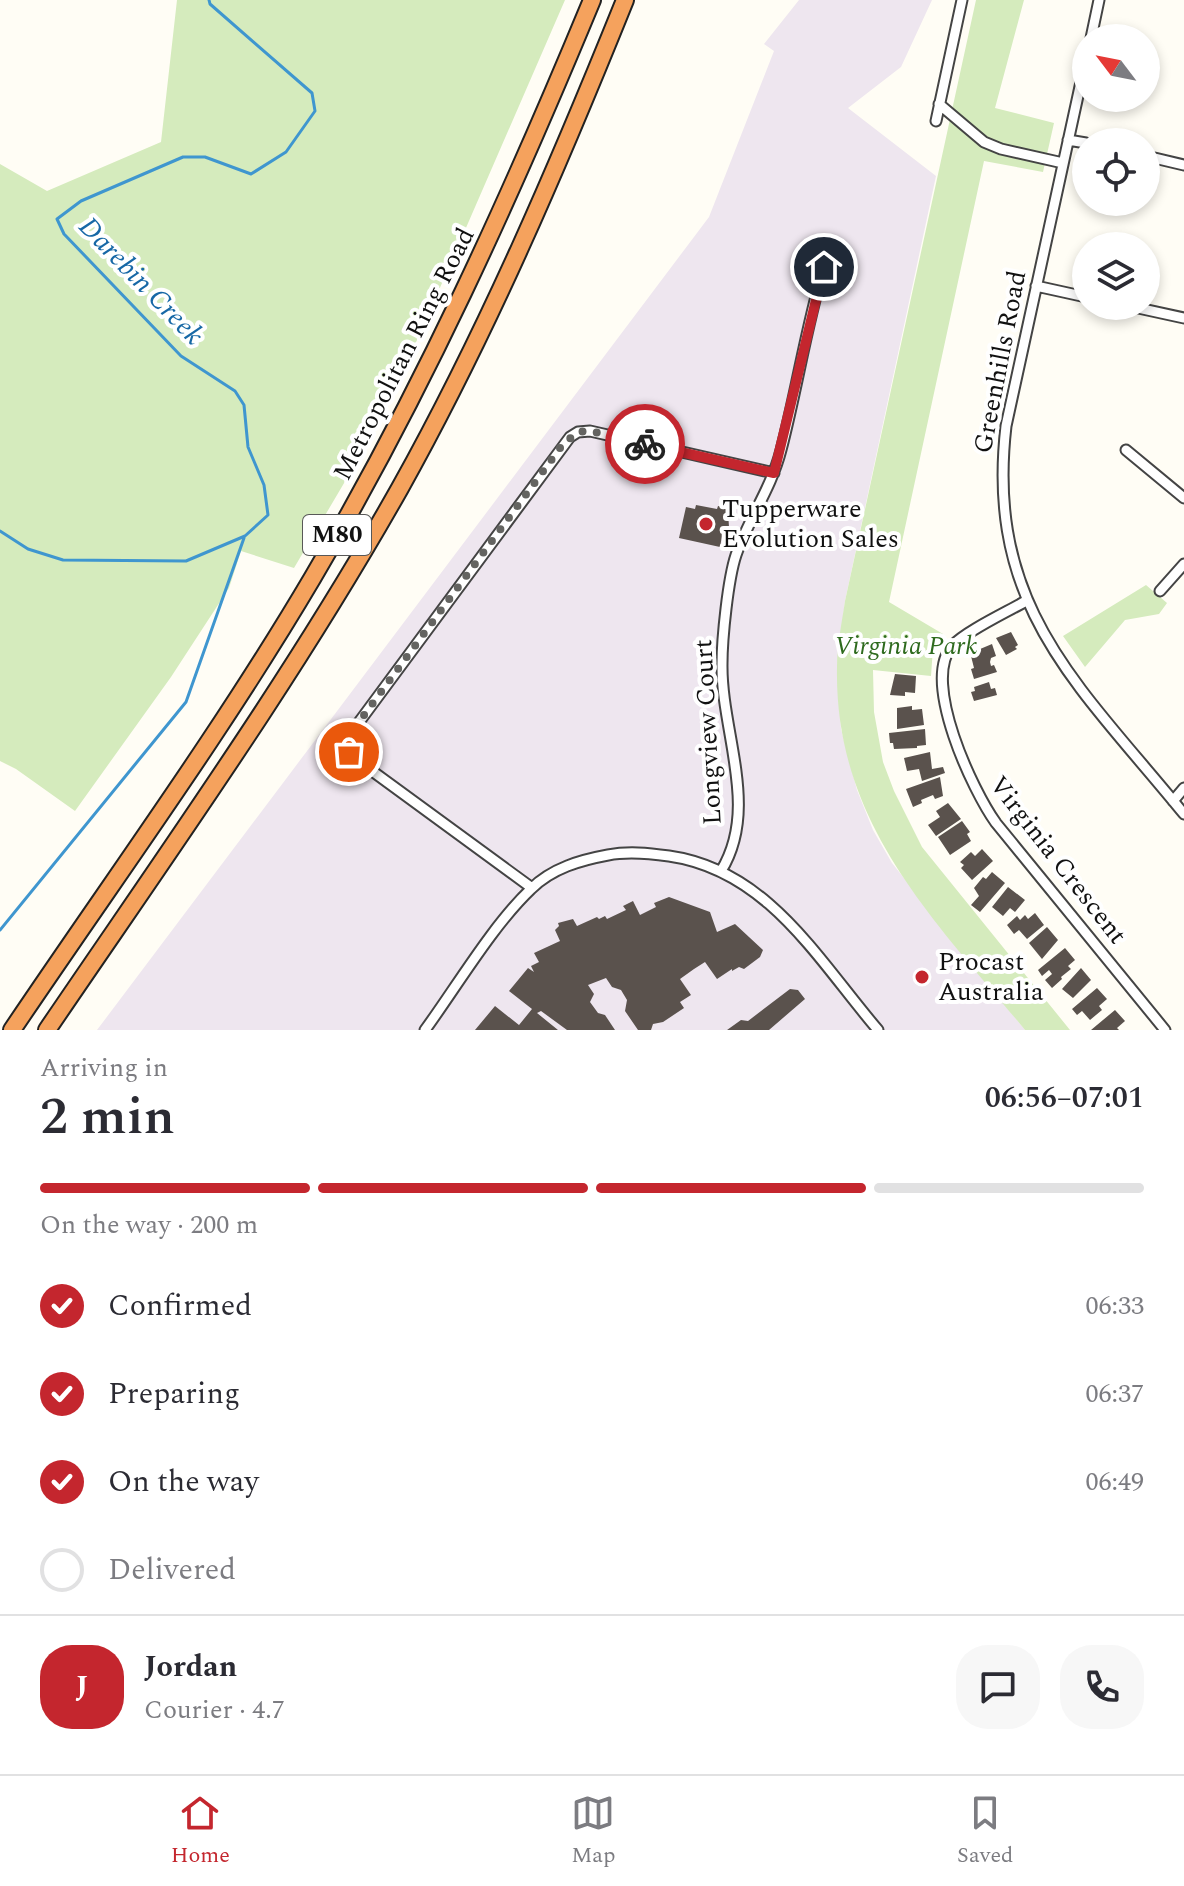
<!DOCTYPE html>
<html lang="en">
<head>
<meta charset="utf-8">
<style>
	:root { --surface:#fff; --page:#f7f7f7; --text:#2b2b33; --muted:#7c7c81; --line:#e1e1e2; --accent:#c4262e }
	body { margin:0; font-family:Spectral,serif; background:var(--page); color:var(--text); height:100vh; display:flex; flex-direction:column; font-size:30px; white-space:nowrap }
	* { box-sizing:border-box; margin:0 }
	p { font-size:26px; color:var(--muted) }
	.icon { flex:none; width:44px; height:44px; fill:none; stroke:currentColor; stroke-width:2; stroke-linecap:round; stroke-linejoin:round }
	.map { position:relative; height:1030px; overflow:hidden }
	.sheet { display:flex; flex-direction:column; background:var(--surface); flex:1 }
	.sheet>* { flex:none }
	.needle { width:52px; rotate:302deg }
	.tools { position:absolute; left:1072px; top:24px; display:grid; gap:16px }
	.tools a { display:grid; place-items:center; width:88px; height:88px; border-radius:50%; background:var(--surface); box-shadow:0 4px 12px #0003; font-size:40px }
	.pin { position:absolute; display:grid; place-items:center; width:68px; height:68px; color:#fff; margin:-34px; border:4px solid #fff; border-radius:50%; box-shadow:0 2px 8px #0007 }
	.courier { position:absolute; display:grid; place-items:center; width:80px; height:80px; margin:-40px; border:6px solid #c4262e; border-radius:50%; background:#fff; color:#222; box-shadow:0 2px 10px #0007 }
	.head em { font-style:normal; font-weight:600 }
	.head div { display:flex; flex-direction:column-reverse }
	.head { display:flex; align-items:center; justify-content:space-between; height:136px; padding:0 40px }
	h1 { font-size:52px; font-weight:600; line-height:60px }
	.bar { display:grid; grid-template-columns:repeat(4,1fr); gap:12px 8px; align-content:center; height:96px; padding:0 40px }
	.bar i { height:10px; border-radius:6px; background:var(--line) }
	.bar .active { background:var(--accent) }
	.bar p { grid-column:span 4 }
	.line { display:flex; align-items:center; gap:20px; padding:0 40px; border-top:2px solid var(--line) }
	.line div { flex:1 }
	.round { display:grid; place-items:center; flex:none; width:84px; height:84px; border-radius:32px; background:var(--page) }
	ol { padding:0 40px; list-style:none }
	li { display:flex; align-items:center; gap:24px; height:88px }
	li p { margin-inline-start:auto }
	li .icon { padding:8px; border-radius:50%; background:var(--accent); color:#fff; stroke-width:4 }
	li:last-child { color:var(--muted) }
	li i { width:44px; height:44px; border:4px solid var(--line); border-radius:50% }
	.tab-bar { display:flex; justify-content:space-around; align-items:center; height:112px; border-top:2px solid var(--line); background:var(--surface); font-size:22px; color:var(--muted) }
	.tab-bar a { display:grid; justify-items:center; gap:4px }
	.tab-bar .active { color:var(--accent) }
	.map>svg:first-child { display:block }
	.industrial { fill:#eee6ef }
	.green { fill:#d5ebbd }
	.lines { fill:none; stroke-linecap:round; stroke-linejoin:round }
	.stream { stroke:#3f96cf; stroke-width:3 }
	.building { fill:#5a524d }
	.minor-casing { stroke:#444; stroke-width:13 }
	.motorway-casing { stroke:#222; stroke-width:20 }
	.minor { stroke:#fff; stroke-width:9 }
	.motorway { stroke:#f5a25d; stroke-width:16 }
	.done { stroke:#646461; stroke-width:8; stroke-dasharray:0 14.4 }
	.route { stroke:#c4262e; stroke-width:10 }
	.poi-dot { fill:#c4262e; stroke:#fff; stroke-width:3 }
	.labels { text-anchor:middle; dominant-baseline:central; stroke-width:8; stroke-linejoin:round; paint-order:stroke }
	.shield { fill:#fff; stroke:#585858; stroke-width:2 }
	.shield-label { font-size:24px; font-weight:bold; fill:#111 }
	.street-label { font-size:26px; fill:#111; stroke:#fff }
	.poi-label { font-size:26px; fill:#111; stroke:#fff; text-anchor:start }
	.park-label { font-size:26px; font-style:italic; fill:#2f6b1f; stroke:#fff }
	.water-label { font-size:28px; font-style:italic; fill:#1768a6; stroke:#fff }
</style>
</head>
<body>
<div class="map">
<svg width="1184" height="1030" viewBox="0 0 1184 1030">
	<rect width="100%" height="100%" fill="#fffdf5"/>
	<path class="industrial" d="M799,0h133l-31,67 -53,41 88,68 -91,425 -8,65 4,63 16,61 16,40 19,33 133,167h-928l612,-813 65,-166 -10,-7z"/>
	<path class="green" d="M177,0h388l-146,336 -59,120 -66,112 -53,-17 -12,37 -58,89 -96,134 -59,-42 -16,-8v-597l47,27 114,-49z
		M976,0h48l-29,108 59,15 -11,49 -59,-11 -95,441 54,32 -10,14 -2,28 -58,-6 1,42 9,50 11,29 28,56 148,183h-45c-92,-112 -191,-207 -188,-363 0,-22 5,-45 8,-66z
		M1146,585l21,18 -8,11 -34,6 -40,47 -22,-31z"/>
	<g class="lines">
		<path class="stream" d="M0,531l28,18 35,11 123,1 59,-25 23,-21 -4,-30 -16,-38 -4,-42 -9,-14 -54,-35 -117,-122 -7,-15 24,-18 102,-44h22l46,17 35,-22 29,-41 -3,-18 -102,-89 -1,-4
			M0,930l186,-228 58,-164"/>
	</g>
	<path class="building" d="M696,505l21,4 1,-3 6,1 4,5 1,15 -5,-1 -4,21 -41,-9 7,-31 9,2z
		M1011,632l7,13 -3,2 2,2 -11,6 -10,-17z
		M992,644l4,12 -5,2 -1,4 1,4 3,-1 3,7 -23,7 -3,-10 3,-1 -3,-12 3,-1 -1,-3z
		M895,674l21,2 -1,17 -10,-1v4l-15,-1z
		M989,682l2,7 4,-1 2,7 -23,6 -3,-9 4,-1 -1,-4z
		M912,706v4l10,-1 2,16 -27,4v-21z
		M925,729l1,16 -9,1v2l-23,1 -1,-6h-3l-1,-10z
		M930,752l2,17 11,-2 2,6 -23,8 -3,-12 -12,2 -3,-13z
		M940,777l3,19 -8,3 -2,-4 -12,5 1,3 -9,4 -7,-18z
		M948,803l13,16 -25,17 -8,-11 12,-8 -4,-6z
		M962,821l8,11 -3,2 4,7 -21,14 -12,-18z
		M982,849l11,12 -21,19 -11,-12 3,-3 -4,-3 11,-10 4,4z
		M992,872l13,11 -25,29 -9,-7 8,-9 -5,-8 9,-11 3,2z
		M1008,887l17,13 -10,12 -5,-4 -7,8 -11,-9z
		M669,897l41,15 7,20 18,-8 28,26 -3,7 -16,12 -5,-2 -7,4v-2l-15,10 -12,-17 -11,7 -14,10 11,16 -11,7 4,6 -21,14 -10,2 -2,6h-13l-13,-19 2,-11 -6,-10 -9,-3 -6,-9 -18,7 6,9 -4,8 8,11 7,2 10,15h-48l-26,-19 -4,2 21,17h-83l20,-24 24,19 13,-16 -23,-18 19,-23 6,4 -3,-6 8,-4 -5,-9 26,-12 -5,-11 4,-4 -1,-3 15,-4 4,7 20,-9 2,2 6,-3 2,3 19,-9 -3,-4 10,-5 7,14 16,-8 -2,-4z
		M1035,913l9,12 -17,14 -8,-9 -5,4 -7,-9 10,-9 3,4 5,-5 3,4z
		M1047,927l11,13 -16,19 -13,-16z
		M1065,948l10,12 -7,6 3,3 -10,8 1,2 -10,9 -7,-8 7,-6 -3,-4 -7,6 -4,-6z
		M1081,968l10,12 -18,18 -11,-9z
		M1097,988l10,11 -8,7 3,4 -12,10 -8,-9 -5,4 -5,-6z
		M790,989l8,1 7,9 -36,31h-42l14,-10 7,1z
		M1115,1010l10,11 -8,7 2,2h-28z"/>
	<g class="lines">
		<g class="minor-casing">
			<path id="minor" d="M1091,38l8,-38
				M1086,59l-80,367c-21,182 73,259 178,388
				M939,104l45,38 17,7 62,14
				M936,121l26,-121
				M1068,140l18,3
				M1146,156l38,9
				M1036,286l50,11
				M1129,306l55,12
				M1126,450l58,48
				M1160,591l24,-27
				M1026,601c-19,11 -60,30 -74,45 -31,36 21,145 44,177l169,207
				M1173,801l11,-13
				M721,871c39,-63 0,-139 1,-207 0,-26 6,-85 14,-109 13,-37 35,-66 45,-105 16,-61 25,-123 43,-183
				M532,888l-179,-131 -7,-10 2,-10 222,-300 8,-5 12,-1 184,42
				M425,1030c32,-44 68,-105 106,-141 21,-21 50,-29 77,-34 20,-4 40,-2 61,1 99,14 149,104 209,174"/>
		</g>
		<g class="motorway-casing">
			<path id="motorway" d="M12,1030c101,-150 209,-297 301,-453 109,-185 197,-379 279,-577
				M47,1030c121,-178 247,-354 353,-542 87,-156 158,-322 225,-488"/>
		</g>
		<use href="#minor" class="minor"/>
		<use href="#motorway" class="motorway"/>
	</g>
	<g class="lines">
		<path class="done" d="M349,752l-3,-5 2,-10 215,-293 15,-12 12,-1 55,13"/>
		<path class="route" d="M645,444l129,29 50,-206"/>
	</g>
	<g class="poi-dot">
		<circle cx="706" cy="524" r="8"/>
		<circle cx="922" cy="977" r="8"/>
	</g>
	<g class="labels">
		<rect class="shield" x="303" y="515" width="68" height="40" rx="6"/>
		<g class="shield-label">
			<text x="337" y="535">M80</text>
		</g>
		<g class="street-label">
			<text transform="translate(404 354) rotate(-63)">Metropolitan Ring Road</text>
			<text transform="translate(1000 362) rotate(-79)">Greenhills Road</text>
			<text transform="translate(708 732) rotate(-93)">Longview Court</text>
			<text transform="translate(1058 860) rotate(52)">Virginia Crescent</text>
		</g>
		<g class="poi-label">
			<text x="722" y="509">Tupperware<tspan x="722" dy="30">Evolution Sales</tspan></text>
			<text x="938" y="962">Procast<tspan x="938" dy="30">Australia</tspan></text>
		</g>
		<g class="park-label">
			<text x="906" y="646">Virginia Park</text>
		</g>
		<g class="water-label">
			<text transform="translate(141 281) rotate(46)">Darebin Creek</text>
		</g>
	</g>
</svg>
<div class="tools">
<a><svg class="needle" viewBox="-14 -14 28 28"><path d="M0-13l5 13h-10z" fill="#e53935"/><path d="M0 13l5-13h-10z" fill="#7c7c81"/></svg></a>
<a><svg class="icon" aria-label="locate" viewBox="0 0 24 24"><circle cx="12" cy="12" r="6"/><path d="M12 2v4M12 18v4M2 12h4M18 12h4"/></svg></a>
<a><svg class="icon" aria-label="layers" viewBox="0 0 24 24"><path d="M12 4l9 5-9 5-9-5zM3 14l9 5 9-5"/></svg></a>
</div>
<div class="pin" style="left:349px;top:752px;background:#ea580c"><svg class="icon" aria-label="bag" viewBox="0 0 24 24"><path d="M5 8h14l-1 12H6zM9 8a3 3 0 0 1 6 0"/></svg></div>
<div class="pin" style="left:824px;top:267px;background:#1f2937"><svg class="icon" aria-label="home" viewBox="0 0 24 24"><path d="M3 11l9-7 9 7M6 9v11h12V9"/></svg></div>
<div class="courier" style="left:645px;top:444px"><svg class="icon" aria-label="bike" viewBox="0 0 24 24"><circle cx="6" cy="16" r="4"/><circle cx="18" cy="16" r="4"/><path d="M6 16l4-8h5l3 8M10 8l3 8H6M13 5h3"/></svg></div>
</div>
<section class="sheet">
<div class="head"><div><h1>2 min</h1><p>Arriving in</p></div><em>06:56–07:01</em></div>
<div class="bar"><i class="active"></i><i class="active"></i><i class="active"></i><i></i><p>On the way · 200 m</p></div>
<ol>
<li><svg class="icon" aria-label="check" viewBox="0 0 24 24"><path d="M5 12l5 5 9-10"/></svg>Confirmed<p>06:33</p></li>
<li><svg class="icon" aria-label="check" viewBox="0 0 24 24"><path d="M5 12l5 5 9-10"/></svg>Preparing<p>06:37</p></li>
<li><svg class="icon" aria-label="check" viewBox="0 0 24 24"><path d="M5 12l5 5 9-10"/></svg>On the way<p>06:49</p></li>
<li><i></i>Delivered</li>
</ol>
<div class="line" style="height:144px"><b class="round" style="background:var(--accent);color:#fff">J</b><div><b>Jordan</b><p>Courier · 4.7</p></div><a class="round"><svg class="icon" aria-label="chat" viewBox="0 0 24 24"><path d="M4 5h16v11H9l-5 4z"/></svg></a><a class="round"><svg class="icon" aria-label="phone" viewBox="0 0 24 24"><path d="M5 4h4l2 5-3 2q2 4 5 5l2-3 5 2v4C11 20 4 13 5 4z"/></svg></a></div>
</section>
<nav class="tab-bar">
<a class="active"><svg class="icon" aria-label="home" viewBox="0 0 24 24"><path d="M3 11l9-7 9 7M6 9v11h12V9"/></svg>Home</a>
<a><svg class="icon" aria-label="map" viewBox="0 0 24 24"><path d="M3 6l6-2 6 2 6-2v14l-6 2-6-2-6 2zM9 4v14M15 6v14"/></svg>Map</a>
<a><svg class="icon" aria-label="saved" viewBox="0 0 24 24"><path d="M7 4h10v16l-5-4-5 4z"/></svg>Saved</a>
</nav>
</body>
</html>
